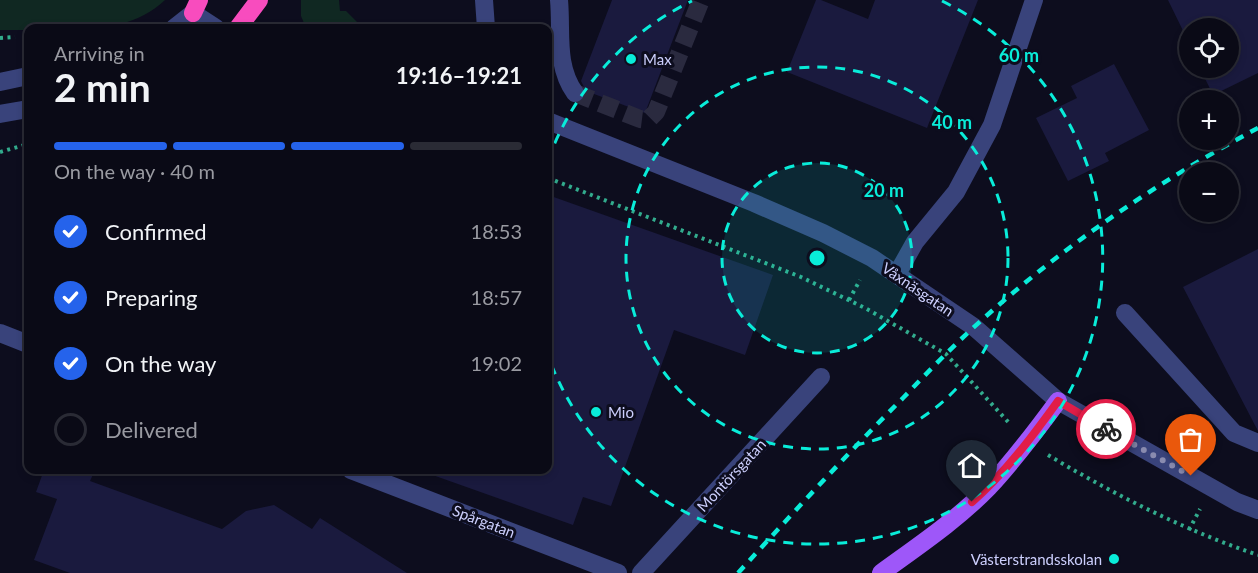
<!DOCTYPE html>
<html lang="en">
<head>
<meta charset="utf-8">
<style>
	:root { --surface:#0a0a16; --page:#181823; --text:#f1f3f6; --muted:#999aa1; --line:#2a2b35; --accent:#2563eb }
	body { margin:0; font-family:Lato,sans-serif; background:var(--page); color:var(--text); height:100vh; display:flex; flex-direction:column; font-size:22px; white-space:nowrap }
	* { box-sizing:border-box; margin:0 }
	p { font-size:20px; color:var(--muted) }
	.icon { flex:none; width:33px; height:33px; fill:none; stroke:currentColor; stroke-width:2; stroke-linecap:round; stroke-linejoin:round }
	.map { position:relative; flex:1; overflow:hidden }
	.sheet { position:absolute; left:24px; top:24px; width:528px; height:450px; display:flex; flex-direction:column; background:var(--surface); border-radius:12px; box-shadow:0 3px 9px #0003,0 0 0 2px var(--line) }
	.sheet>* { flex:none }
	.buttons { position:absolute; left:1179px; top:18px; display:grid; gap:12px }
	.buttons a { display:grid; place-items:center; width:60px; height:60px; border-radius:50%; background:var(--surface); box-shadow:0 3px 9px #0003,0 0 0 2px var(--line); font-size:30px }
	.pin { position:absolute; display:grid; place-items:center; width:51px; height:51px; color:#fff; margin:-62px -26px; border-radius:50% 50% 50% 0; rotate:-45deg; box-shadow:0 0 6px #0007 }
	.pin .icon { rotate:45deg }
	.courier { position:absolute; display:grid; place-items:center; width:60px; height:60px; margin:-30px; border:4px solid #e11d48; border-radius:50%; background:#fff; color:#222; box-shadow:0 2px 8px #0007 }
	.summary em { font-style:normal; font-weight:700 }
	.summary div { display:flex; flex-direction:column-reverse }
	.summary { display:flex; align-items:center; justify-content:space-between; height:102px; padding:0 30px }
	h1 { font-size:39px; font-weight:700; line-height:45px }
	.bar { display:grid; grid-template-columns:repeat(4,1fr); gap:9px 6px; align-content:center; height:72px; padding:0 30px }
	.bar i { height:8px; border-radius:4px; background:var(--line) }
	.bar .current { background:var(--accent) }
	.bar p { grid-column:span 4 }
	ol { padding:0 30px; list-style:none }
	li { display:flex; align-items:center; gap:18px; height:66px }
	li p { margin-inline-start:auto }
	li .icon { padding:6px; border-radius:50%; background:var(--accent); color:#fff; stroke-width:4 }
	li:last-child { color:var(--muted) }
	li i { width:33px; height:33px; border:3px solid var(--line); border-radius:50% }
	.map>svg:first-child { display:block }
	.green { fill:#102822 }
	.building { fill:#1a1a3e }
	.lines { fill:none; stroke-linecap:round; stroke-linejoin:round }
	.minor-tunnel { stroke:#2a2a3f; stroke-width:18; stroke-dasharray:18 9; stroke-linecap:butt }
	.path { stroke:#32ab8d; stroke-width:4; stroke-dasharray:3 4.5; stroke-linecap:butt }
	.minor { stroke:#39437b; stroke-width:18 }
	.major { stroke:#9e57f9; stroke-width:18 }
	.highway { stroke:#f84cbe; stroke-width:18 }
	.rail { stroke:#09ecd9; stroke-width:4.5; stroke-dasharray:9 8; stroke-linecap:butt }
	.done { stroke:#898baf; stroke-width:6; stroke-dasharray:0 10.8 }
	.route { stroke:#e11d48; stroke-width:8 }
	.ring { fill:none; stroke:#09ecd9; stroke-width:3; stroke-dasharray:10 8 }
	.poi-dot { fill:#09ecd9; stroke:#0d0d1e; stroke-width:2 }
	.labels { text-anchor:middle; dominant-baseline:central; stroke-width:6; stroke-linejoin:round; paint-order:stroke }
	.poi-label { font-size:15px; fill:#cccffd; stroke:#0d0d1e; text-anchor:start }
	.street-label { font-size:15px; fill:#cccffd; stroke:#0d0d1e }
	.centre { fill:#09ecd9; stroke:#0d0d1e; stroke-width:3 }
	.ring-label { font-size:18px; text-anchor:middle; font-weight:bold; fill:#09ecd9; stroke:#0d0d1e; stroke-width:6; stroke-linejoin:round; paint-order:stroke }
</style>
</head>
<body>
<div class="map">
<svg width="1258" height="573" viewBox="0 0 1258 573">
	<rect width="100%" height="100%" fill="#0d0d1e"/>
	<path class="green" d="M0,0h165c-39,36 -87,28 -137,28v2h-28z
		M301,0h38l1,11h6l17,17h-57l-5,-12z"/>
	<path class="building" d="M612,0h76l-43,113 -59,-22 -5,-10z
		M816,0h5l47,19 7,-19h103l-51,128 -140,-56z
		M1168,0h90v73l-45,22 -13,-27h28v-40h-38v17z
		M1114,64l35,66 -44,23 4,8 -41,20 -32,-63 41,-20 -6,-12z
		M548,195l225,80 -28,80 -71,-25 -63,176 -28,-9 -10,28 -146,-52 1,-3h120z
		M1258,249v182l-75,-144z
		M44,470h51l-5,11 132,48 24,-18 28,-6 38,24 8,-11 87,55h-337l-36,-13 23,-61 -21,-7z"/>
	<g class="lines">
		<path class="minor-tunnel" d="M575,93l65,26 8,1 8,-8 45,-112"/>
		<path class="path" d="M0,38l15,-1
			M0,152l28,-8
			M548,178l253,99 64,31 81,46 64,70
			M849,300l11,-20
			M1048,455c67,40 136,75 210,100
			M1189,530l11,-21"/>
		<path class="minor" d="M484,0l2,28
			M559,0c3,32 -4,65 16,93
			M174,28l19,-15 23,15
			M0,82l28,-6
			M0,114l28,-5
			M548,121l206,82 69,30 49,25 102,69 84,74 179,101 21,8
			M897,274l18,-32 41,-50 36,-67 42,-125
			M1125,313l109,120 24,10
			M0,333l28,11
			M351,470l267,103
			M641,573l180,-196"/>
		<path class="major" d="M881,573c37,-27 76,-53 108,-86 25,-27 47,-56 69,-86"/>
		<path class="highway" d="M193,13l6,-13
			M238,28l21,-28"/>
		<path class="rail" d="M738,573c54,-59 108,-118 165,-175 23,-24 46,-48 70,-70 86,-79 182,-145 285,-200"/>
	</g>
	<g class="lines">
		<path class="done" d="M1106,429l85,47"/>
		<path class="route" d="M972,502c33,-29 60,-65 86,-101l48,28"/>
	</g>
	<circle cx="817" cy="258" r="95" fill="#09ecd9" fill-opacity=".12"/>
	<g class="ring">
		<circle cx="817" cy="258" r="95"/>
		<circle cx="817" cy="258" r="191"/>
		<path d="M548 160A286 286 0 0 1 692 1M942 1A286 286 0 1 1 548 356"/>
	</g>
	<g class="poi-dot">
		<circle cx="631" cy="59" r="6"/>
		<circle cx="596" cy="412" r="6"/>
		<circle cx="1114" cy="559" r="6"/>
	</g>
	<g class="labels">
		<g class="poi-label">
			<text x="643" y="59">Max</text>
			<text x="608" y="412">Mio</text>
			<text x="1102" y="559" text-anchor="end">Västerstrandsskolan</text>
		</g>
		<g class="street-label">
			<text transform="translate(918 289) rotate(34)">Våxnäsgatan</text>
			<text transform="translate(731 475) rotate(-47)">Montörsgatan</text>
			<text transform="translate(484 521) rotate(21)">Spårgatan</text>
		</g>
	</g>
	<circle cx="817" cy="258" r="9" class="centre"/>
	<g class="ring-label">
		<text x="1019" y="62">60 m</text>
		<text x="952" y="129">40 m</text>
		<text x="884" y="197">20 m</text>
	</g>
</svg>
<div class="buttons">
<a><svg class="icon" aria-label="locate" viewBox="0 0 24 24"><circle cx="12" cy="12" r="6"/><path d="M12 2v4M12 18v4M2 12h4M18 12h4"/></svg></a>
<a>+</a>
<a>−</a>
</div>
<div class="pin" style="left:1191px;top:476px;background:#ea580c"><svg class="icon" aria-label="bag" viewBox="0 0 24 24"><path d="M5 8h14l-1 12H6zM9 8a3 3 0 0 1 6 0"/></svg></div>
<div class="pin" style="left:972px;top:502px;background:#1f2937"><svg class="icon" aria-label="home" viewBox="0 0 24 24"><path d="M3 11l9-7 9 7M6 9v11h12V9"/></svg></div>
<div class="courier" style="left:1106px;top:429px"><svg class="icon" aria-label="bike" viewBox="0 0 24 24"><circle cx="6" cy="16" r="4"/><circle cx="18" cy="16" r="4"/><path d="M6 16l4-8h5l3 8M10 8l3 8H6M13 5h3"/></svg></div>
<section class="sheet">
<div class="summary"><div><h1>2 min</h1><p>Arriving in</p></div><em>19:16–19:21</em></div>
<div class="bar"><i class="current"></i><i class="current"></i><i class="current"></i><i></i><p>On the way · 40 m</p></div>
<ol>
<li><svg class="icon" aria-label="check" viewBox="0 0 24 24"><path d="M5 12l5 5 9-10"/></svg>Confirmed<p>18:53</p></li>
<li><svg class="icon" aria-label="check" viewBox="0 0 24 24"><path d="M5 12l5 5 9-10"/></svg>Preparing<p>18:57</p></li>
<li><svg class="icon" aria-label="check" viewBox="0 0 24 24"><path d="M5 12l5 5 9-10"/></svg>On the way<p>19:02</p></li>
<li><i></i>Delivered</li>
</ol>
</section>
</div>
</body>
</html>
